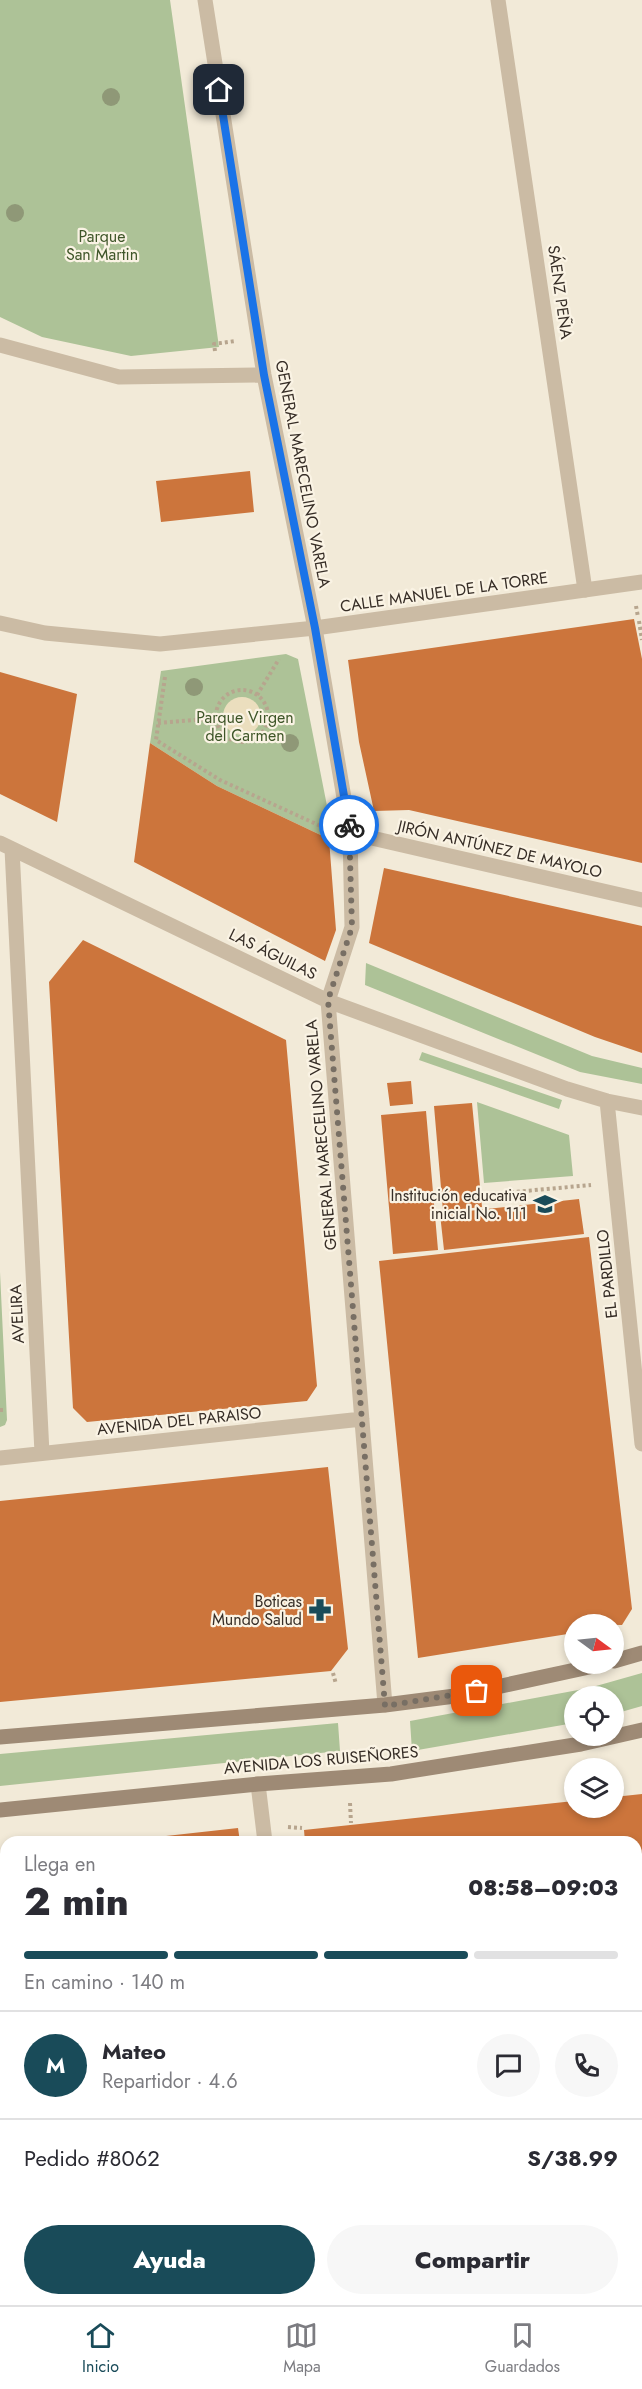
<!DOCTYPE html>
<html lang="es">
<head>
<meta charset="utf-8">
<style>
	:root { --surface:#fff; --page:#f7f7f7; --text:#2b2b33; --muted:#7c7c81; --line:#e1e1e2; --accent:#194b59 }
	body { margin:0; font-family:Jost,sans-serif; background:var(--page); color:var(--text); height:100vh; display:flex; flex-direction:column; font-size:22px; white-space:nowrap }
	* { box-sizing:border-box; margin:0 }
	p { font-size:20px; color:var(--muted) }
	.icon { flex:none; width:33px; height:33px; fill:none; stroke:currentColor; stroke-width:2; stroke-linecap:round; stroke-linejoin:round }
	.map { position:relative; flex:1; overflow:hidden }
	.side { position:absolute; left:0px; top:1836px; width:642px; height:470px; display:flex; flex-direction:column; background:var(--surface); border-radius:18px 18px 0 0; box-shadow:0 3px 9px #0003 }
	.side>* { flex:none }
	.needle { width:39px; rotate:105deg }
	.fabs { position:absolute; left:564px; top:1614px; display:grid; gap:12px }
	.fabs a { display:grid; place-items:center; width:60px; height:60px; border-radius:50%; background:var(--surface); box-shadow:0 3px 9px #0003; font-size:30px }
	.pin { position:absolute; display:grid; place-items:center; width:51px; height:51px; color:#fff; margin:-26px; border-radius:12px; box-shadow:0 3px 9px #0006 }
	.courier { position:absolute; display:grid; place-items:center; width:60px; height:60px; margin:-30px; border:4px solid #1a73e8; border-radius:50%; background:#fff; color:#222; box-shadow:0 2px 8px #0007 }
	.summary em { font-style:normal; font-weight:800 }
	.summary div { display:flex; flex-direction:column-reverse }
	.summary { display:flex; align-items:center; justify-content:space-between; height:102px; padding:0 24px }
	h1 { font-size:39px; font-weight:800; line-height:45px }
	.bar { display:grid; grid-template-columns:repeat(4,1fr); gap:9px 6px; align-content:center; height:72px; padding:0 24px }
	.bar i { height:8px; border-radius:4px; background:var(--line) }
	.bar .selected { background:var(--accent) }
	.bar p { grid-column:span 4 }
	.line { display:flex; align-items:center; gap:15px; padding:0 24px; border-top:2px solid var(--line) }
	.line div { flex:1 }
	.round { display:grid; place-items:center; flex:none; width:63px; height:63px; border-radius:32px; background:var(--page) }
	.button { display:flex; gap:12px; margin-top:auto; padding:12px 24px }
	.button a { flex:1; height:69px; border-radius:36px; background:var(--accent); color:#fff; font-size:24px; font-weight:800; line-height:69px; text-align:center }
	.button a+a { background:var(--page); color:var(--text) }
	.tab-bar { display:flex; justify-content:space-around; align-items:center; height:84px; border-top:2px solid var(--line); background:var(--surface); font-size:16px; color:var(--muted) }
	.tab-bar a { display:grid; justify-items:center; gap:3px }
	.tab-bar .selected { color:var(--accent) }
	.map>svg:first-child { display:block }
	.green { fill:#adc297 }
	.plaza { fill:#ebdebe }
	.building { fill:#cc753c }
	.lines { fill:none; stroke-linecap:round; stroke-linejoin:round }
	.path { stroke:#b7a58e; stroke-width:4; stroke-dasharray:3 3; stroke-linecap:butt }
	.minor { stroke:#cbbba4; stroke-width:15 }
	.tertiary { stroke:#cbbba4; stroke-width:15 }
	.secondary { stroke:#9e8a75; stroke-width:15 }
	.tree { fill:#8f9877 }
	.done { stroke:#786f64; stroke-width:6; stroke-dasharray:0 10.8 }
	.route { stroke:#1a73e8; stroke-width:8 }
	.labels { text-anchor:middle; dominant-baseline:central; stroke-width:4.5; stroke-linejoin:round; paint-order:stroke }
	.park-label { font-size:16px; fill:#3e5528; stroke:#faf3e4 }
	.street-label { font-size:16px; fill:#362d26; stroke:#faf3e4 }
	.poi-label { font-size:16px; fill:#362d26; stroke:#faf3e4; text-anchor:end }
</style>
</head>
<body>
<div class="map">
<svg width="642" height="2305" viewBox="0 0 642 2305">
	<rect width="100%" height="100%" fill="#f2ead8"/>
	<path class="green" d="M0,0h170l49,347 -88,9 -89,-19 -42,-20z
		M286,654l12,5 32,162 -1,18 -112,-53 -67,-43 11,-72z
		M366,963l226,93 50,12v16l-62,-12 -215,-87z
		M422,1052l140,48 -3,9 -140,-49z
		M477,1102l92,33 4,41 -89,7z
		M0,1272l7,148 -2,5 -5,2z
		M642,1673v33l-28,8v-18h-40v27l-162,28 -2,-30 179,-33z
		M338,1723l2,28 -340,35v-32z
		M6,2135v165h80v5h-86v-169z"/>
	<path class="plaza" d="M223 716a19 19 0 1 1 38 0a19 19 0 1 1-38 0Z"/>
	<path class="building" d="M250,471l4,41 -93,10 -5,-41z
		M634,619l8,40v204l-233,-53 -35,1 -15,-69 -11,-82z
		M0,672l77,22 -20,128 -57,-28z
		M150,743l67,43 112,53 7,91 -11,31 -191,-99z
		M384,868l258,58v127l-47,-16 -226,-94z
		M83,940l203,100 31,346 -10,15 -220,21 -14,-14 -24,-426z
		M411,1081l2,23 -23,2 -3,-23z
		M472,1103l10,104 -39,4 -9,-105z
		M426,1111l12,139 -45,4 -12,-139z
		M579,1199l5,35 -140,16 -4,-36z
		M589,1237l43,372 -10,16 -48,-1v9l-156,25 -39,-397z
		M328,1467l20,182 -17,22 -331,31v-201z
		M642,1794v208l-6,1v-161h-331l-1,-12 270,-29v7h40v-11z
		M238,1828l2,14h-110v-2z
		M0,1855h6v214l-6,1z
		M642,2071v212l-6,1v-212z
		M86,2300h387l1,1 -40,4h-348z"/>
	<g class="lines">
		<path class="path" d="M215,351l-1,-7 21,-3
			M636,606l2,11
			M639,621l3,19
			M165,677l-9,63 64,40 105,48
			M216 716a26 26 0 1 1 52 0a26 26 0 1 1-52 0Z
			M257,695l22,-36
			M158,723l59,-5
			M481,1195l110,-10
			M0,1410h3
			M333,1673l3,11
			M350,1803l1,20
			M288,1827l14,1"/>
		<path class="minor" d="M205,0l59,375 51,253 35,205 2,94 -24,74 57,704
			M498,0l87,590
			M0,345l119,32 145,-2
			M350,833l292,67
			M0,843l328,158 239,88 40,12 35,7
			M12,849l30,604
			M607,1101l35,343
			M0,1458l362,-39
			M258,1784l7,58
			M636,2037h6
			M0,2103h6"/>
		<path class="tertiary" d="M0,623l45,10 115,11 155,-16 327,-46"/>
		<path class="secondary" d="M614,1661l28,-8
			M0,1737l385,-32 70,-9 148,-32
			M0,1810l258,-26 133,-10 190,-30 61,-14"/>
	</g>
	<g class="tree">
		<circle cx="111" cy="97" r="9"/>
		<circle cx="15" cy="213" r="9"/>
		<circle cx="194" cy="687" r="9"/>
		<circle cx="290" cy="743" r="9"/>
	</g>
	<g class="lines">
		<path class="done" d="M349,825l3,102 -24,73 57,706 92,-15"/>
		<path class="route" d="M219,90l45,285 51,253 34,197"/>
	</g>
	<defs>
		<g id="school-bare" transform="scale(1.8)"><path d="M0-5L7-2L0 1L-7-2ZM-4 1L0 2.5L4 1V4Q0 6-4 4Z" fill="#194b59" stroke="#faf3e4" stroke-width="2.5" paint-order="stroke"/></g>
		<g id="pharmacy-bare" transform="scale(1.8)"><path d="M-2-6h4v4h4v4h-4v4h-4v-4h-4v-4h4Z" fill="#194b59" stroke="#faf3e4" stroke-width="2.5" paint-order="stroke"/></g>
	</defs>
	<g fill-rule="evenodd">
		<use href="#school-bare" x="545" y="1204"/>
		<use href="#pharmacy-bare" x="320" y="1610"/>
	</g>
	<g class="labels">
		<g class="park-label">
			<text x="102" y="236">Parque<tspan x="102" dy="18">San Martin</tspan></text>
			<text x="245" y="717">Parque Virgen<tspan x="245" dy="18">del Carmen</tspan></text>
		</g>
		<g class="street-label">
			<text transform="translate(560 292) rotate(82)">SÁENZ PEÑA</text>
			<text transform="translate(303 474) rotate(79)">GENERAL MARECELINO VARELA</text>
			<text transform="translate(444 592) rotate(-8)">CALLE MANUEL DE LA TORRE</text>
			<text transform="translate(500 849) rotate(13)">JIRÓN ANTÚNEZ DE MAYOLO</text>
			<text transform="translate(273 954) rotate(26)">LAS ÁGUILAS</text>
			<text transform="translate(321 1135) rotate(-95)">GENERAL MARECELINO VARELA</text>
			<text transform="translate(607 1274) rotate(-96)">EL PARDILLO</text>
			<text transform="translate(17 1314) rotate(-93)">AVELIRA</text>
			<text transform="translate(179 1421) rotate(-6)">AVENIDA DEL PARAISO</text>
			<text transform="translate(321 1760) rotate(-5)">AVENIDA LOS RUISEÑORES</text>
		</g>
		<g class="poi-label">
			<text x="527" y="1195">Institución educativa<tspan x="527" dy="18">inicial No. 111</tspan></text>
			<text x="302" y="1601">Boticas<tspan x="302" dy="18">Mundo Salud</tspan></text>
		</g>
	</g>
</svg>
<div class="fabs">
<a><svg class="needle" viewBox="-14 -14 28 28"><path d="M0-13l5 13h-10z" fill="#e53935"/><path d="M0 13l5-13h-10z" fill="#7c7c81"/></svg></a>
<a><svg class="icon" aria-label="locate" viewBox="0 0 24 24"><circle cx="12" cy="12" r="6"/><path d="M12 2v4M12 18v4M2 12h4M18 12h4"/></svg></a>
<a><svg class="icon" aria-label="layers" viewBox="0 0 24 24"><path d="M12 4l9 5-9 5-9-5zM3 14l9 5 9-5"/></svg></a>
</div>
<div class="pin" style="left:477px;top:1691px;background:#ea580c"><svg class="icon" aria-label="bag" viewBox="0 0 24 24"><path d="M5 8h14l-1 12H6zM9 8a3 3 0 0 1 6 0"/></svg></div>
<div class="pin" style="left:219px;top:90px;background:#1f2937"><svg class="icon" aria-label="home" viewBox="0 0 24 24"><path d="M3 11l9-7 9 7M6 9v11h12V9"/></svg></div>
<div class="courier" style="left:349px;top:825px"><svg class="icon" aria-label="bike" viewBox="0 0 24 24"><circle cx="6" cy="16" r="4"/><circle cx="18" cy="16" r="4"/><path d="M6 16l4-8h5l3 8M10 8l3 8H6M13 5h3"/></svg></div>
<section class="side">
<div class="summary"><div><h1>2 min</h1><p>Llega en</p></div><em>08:58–09:03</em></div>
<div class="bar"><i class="selected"></i><i class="selected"></i><i class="selected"></i><i></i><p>En camino · 140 m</p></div>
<div class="line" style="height:108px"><b class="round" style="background:var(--accent);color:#fff">M</b><div><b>Mateo</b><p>Repartidor · 4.6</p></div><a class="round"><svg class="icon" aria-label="chat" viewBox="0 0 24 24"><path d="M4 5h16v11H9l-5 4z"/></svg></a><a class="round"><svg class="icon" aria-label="phone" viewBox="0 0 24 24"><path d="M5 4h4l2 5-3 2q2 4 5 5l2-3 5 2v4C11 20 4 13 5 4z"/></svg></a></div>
<div class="line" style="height:78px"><div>Pedido #8062</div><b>S/38.99</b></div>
<div class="button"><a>Ayuda</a><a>Compartir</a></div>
</section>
</div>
<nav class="tab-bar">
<a class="selected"><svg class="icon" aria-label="home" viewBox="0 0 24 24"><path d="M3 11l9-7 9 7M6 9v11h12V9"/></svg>Inicio</a>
<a><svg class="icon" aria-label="map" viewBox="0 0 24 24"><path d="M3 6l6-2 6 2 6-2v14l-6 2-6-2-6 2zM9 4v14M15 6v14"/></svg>Mapa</a>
<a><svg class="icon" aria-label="saved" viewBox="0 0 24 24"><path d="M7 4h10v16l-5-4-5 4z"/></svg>Guardados</a>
</nav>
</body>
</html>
